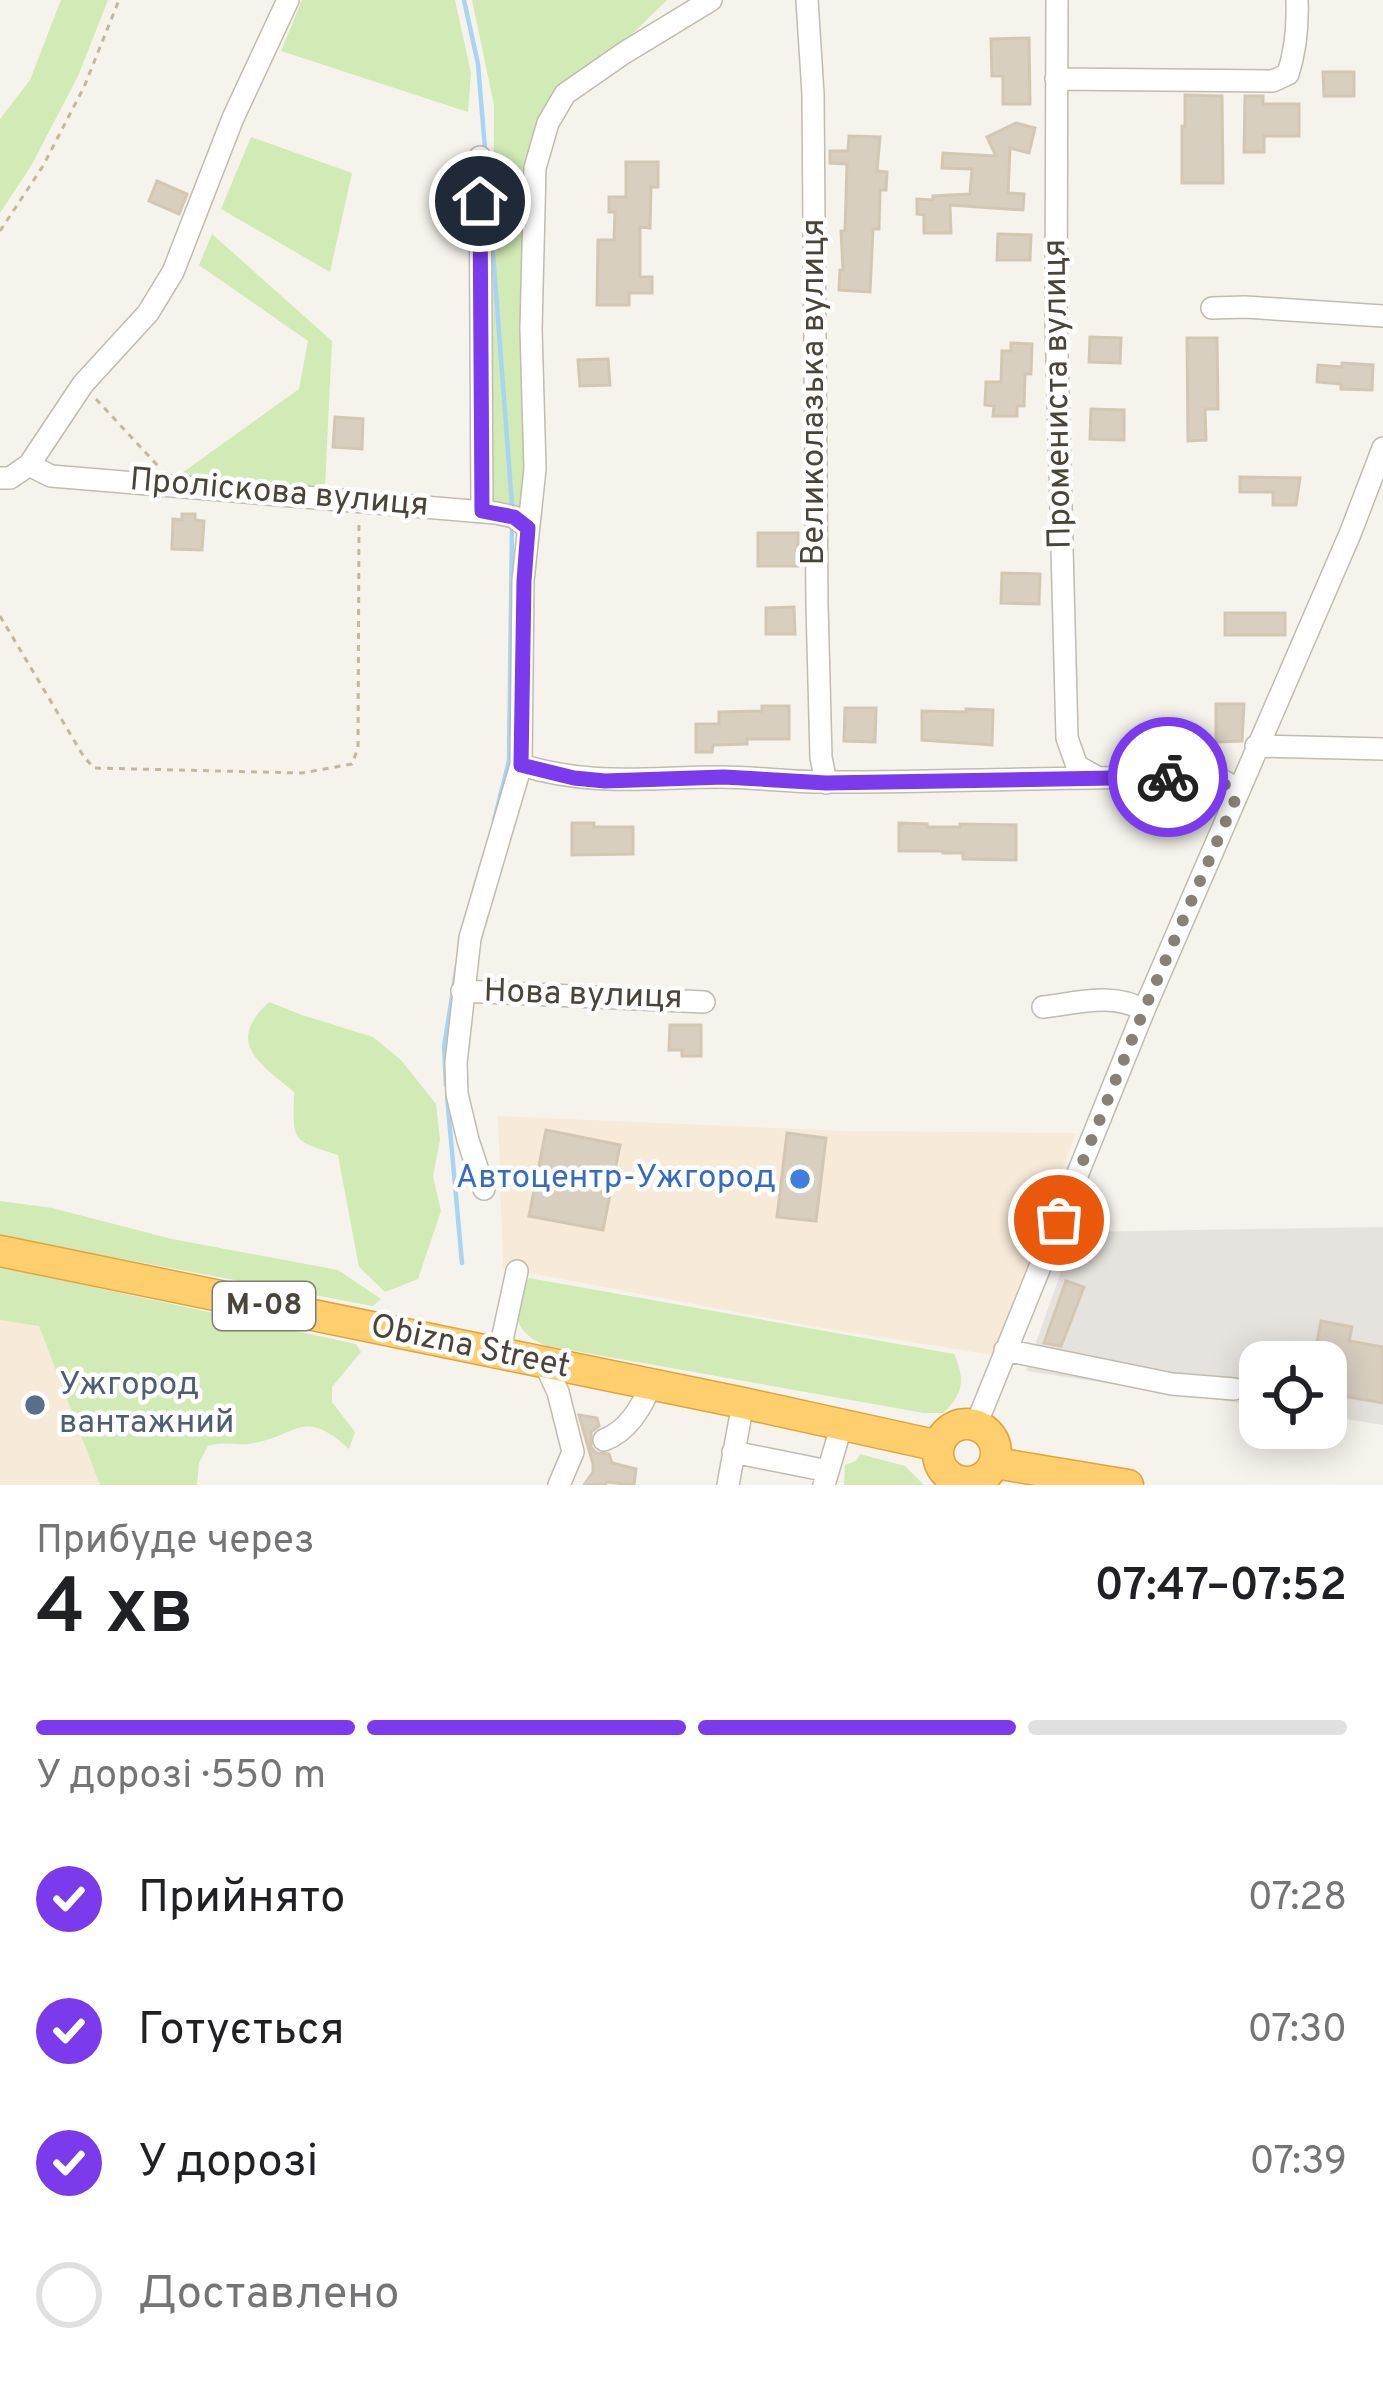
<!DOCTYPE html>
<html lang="uk">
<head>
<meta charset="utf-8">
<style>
	:root { --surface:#fff; --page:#f2f2f2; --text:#202124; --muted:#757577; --line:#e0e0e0; --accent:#7c3aed }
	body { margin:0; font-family:Overpass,sans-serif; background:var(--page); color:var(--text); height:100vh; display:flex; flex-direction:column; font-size:45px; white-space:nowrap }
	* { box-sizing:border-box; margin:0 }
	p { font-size:39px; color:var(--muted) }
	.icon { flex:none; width:66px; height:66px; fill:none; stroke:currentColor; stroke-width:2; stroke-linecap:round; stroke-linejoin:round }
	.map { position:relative; height:1485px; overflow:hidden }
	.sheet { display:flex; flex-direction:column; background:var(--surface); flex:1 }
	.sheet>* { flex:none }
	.controls { position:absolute; left:1239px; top:1341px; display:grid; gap:24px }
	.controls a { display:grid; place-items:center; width:108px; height:108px; border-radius:24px; background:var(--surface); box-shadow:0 6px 30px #0003; font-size:60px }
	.pin { position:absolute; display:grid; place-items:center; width:102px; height:102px; color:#fff; margin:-51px; border:6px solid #fff; border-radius:50%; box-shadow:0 3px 12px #0007 }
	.courier { position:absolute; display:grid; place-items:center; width:120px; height:120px; margin:-60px; border:9px solid #7c3aed; border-radius:50%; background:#fff; color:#222; box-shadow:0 3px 15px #0007 }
	.headline em { font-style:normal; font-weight:600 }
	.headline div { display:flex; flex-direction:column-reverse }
	.headline { display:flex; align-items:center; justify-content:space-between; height:204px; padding:0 36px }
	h1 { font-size:78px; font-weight:600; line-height:90px }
	.bar { display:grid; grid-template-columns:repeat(4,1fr); gap:18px 12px; align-content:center; height:144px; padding:0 36px }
	.bar i { height:15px; border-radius:9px; background:var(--line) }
	.bar .active { background:var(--accent) }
	.bar p { grid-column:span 4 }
	ol { padding:0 36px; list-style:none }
	li { display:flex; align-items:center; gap:36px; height:132px }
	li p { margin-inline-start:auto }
	li .icon { padding:12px; border-radius:50%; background:var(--accent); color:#fff; stroke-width:4 }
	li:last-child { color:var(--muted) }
	li i { width:66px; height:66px; border:6px solid var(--line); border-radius:50% }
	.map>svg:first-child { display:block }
	.commercial { fill:#f7ead8 }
	.industrial { fill:#e6e2dd }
	.green { fill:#d2eab5 }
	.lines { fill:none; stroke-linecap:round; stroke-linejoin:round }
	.stream { stroke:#a9d4f2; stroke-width:4.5 }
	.building { fill:#d8cfc1; stroke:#d3c7b4; stroke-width:3 }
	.minor-tunnel { stroke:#d4d0c8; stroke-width:21; stroke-dasharray:21 10; stroke-linecap:butt }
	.minor-casing { stroke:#c2bbae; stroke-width:24 }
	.highway-casing { stroke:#e0a43c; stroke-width:33 }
	.path { stroke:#c4b79f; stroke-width:3; stroke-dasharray:6 6; stroke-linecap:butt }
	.minor { stroke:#fff; stroke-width:21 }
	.highway { stroke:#ffcf6e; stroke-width:30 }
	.done { stroke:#878178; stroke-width:12; stroke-dasharray:0 21.6 }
	.route { stroke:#7c3aed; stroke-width:15 }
	.shop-dot { fill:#3f7fe0; stroke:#fff; stroke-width:4.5 }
	.service-dot { fill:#5c6f8a; stroke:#fff; stroke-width:4.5 }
	.labels { text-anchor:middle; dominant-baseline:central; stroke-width:9; stroke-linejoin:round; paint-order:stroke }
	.shield { fill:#fff; stroke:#817c74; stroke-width:3 }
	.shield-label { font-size:30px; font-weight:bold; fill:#4b4439 }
	.street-label { font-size:33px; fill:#4b4439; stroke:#fff }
	.shop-label { font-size:33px; fill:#366cbe; stroke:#fff; text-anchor:end }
	.service-label { font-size:33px; fill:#4e5e75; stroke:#fff; text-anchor:start }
</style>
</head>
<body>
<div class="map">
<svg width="1383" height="1485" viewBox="0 0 1383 1485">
	<rect width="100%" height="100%" fill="#f6f3ec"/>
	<path class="commercial" d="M498,1116l346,15 232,2 -83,222 -177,-28 -313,-59z
		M0,1320l39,5 61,160h-100z"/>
	<path class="industrial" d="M1383,1227v198l-57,-9v-54h-66v44l-234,-35 49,-139z"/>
	<path class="green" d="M61,0h47l-30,76 -47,90 -31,47v-94l30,-39z
		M302,0h153l16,73 -3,39 -187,-61z
		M472,0h195l-133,130 -8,68 -2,315 -32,-12 2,-396z
		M251,137l101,36 -22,99 -109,-63z
		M212,234l120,107 -7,146 -132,-8 -11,-6 117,-84 9,-48 -109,-76z
		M269,1002l33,13 71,22 28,23 35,44 4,36 -7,36 8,35 -23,68 -33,13 -26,-25 -21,-112c-48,-15 -45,-14 -44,-63 -35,-29 -69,-49 -25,-90z
		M0,1201l52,7 120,31 166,31 43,29 -8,7 -373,-70z
		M0,1267l356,77 5,8 -29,35v15l23,30 -6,17c-48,-44 -52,-11 -101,-5 -14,1 -26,-3 -40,2l-9,17 -2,22h-97l-61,-159 -39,-6z
		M529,1278l425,76c11,24 10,40 -11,59h-19l-377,-67c-36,-14 -37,-38 -18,-68z
		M860,1454l45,12 19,19h-80l1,-20 11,-4z"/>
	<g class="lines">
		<path class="stream" d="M464,0l14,64 7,85
			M491,226l21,279
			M494,821l15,-60 3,-233
			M446,1085l-2,-38 13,-82
			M447,1096l15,167"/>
	</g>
	<path class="building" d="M1029,38l1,66h-27v-28h-11l-1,-37z
		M1323,72h31v24h-30z
		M1185,95l37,1 1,87h-41v-57h3z
		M1245,96h18v8h36v32h-35v16h-20z
		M1016,123l19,5 -6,25 -19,-5 -2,45 16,1 -1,16 -73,-5 1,28h-27v-18l-7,-1v-15l16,1v-4l37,-2 2,-25 -30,-1 1,-15 53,3 -9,-19z
		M849,136l31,1 -3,34 10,1 -1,18h-6l-1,39h-6l-3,63 -31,-2 1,-20h3l-2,-39h4l2,-67 -17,-1v-12h18z
		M626,162h32v25h-7l-1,41 -10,-1v50h12v16h-23v12h-32l1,-65h16l1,-28h-6v-15h17z
		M157,181l30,13 -8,20 -30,-13z
		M998,234l33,1 -1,25h-33z
		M1090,337l31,1 -1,25 -31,-1z
		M1187,338h30l1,71h-13l1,31 -18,1z
		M1011,343l21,1 -1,30h-6l-1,32h-7v10h-24l1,-10 -9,-1 1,-23h15l1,-31h9z
		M608,359l2,26 -30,1 -2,-26z
		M1342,363l31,2 -1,25 -31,-1v-5l-24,-2 1,-17 24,2z
		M1091,409l33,1v30l-34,-1z
		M335,417l28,2 -1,30 -29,-2z
		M1240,477l60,1 -4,27h-23v-13h-33z
		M182,514h13v6l9,1 -2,29 -30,-1 1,-30 9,1z
		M758,533h40v33h-40z
		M1002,573l38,1 -1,30 -38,-1z
		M794,607l1,27h-29v-26z
		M1225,613h60v22h-60z
		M1216,704h28l-2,37 -26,1z
		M762,706h27v33h-42v5l-34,1 -1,7h-16v-28h23v-12l43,-1z
		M845,708h31l-1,34 -31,-1z
		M966,709l27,1 -1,35 -70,-5v-29l44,1z
		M572,823h22v4h39v27l-61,1z
		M899,823l28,1v3h33v-3l56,1v35l-53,-1v-6h-20v-2h-44z
		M670,1025h31v31h-19v-6h-13z
		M546,1130l74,15 -17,85 -74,-14z
		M787,1133l39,5 -10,83 -39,-4z
		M1066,1281l18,6 -10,26 -13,33 -17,-3z
		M1321,1321l31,6 -3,14 34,6v56l-57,-10v-31h-13z
		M579,1415l18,3 2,8 -8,6v15l5,6 13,1 3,9 24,6 -2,16 -27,-3 -2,3h-21l9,-13v-8z"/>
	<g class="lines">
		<path class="minor-tunnel" d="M584,1484l1,1"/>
		<g class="minor-casing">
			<path id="minor" d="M807,0l6,94 4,511 4,152 5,26
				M1057,0l-1,319 11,419 10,28 18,10
				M1056,79l217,2 15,-7c8,-25 10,-48 9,-74
				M480,157l2,354
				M1212,308l33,-1 138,9
				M29,465l22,11 445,37 18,4 14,11
				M0,478h10l19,-13 54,-81 65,-71 25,-41 60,-154 55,-118
				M1256,746l127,3
				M521,765c73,22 126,12 200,12 36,0 73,6 109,5 129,0 257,-6 385,-5l12,6 9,15
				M462,991l242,11
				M1043,1007c35,-4 69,-15 101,3
				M484,1189l-16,-49 -11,-46 -1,-31 14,-125 51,-173 2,-184 12,-112 -4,-140 4,-161 13,-45 17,-29 59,-41 87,-53
				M1005,1350l167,34 62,5
				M499,1354l18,-83
				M545,1364l13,28 15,60 -14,33
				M976,1425l168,-415 206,-476 33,-86
				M604,1440c24,-9 37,-32 47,-55
				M733,1452l95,19
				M728,1485l15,-82
				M824,1485l18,-61
				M952,1485l3,-6"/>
		</g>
		<g class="highway-casing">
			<path id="highway" d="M0,1251l743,152 196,43
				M938 1453a29 29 0 1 1 58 0a29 29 0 1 1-58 0Z
				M995,1463l133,22"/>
		</g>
		<path class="path" d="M0,231l43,-65 41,-79 35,-87
			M96,399l63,68
			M0,616l84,141 10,11 208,5 50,-9 6,-16 1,-228"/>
		<use href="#minor" class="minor"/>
		<use href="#highway" class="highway"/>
	</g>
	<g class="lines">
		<path class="done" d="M1059,1220l85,-210 92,-212c-16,-28 -39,-21 -68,-21"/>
		<path class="route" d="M480,201l2,310 32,6 14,11 -4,53 -3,184 53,13 31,3 119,-4 102,6 342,-6"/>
	</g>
	<circle class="shop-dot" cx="800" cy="1179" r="12"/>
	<circle class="service-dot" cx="35" cy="1405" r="12"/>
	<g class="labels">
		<rect class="shield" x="213" y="1282" width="102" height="48" rx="9"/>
		<g class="shield-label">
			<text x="264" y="1306">М-08</text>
		</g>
		<g class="street-label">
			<text transform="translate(815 392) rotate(-90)">Великолазька вулиця</text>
			<text transform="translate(1059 394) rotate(-91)">Промениста вулиця</text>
			<text transform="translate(279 494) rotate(5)">Проліскова вулиця</text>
			<text transform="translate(583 996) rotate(2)">Нова вулиця</text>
			<text transform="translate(470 1348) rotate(12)">Obizna Street</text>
		</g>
		<g class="shop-label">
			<text x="776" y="1179">Автоцентр-Ужгород</text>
		</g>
		<g class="service-label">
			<text x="59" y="1386">Ужгород<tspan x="59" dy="38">вантажний</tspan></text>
		</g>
	</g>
</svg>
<div class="controls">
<a><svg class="icon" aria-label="locate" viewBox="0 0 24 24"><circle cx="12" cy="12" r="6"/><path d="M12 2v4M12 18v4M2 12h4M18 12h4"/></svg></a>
</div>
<div class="pin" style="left:1059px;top:1220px;background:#ea580c"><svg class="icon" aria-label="bag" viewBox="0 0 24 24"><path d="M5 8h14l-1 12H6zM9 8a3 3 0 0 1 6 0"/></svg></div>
<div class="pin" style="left:480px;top:201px;background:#1f2937"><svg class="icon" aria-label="home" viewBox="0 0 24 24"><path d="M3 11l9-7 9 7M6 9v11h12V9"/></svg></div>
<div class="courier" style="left:1168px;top:777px"><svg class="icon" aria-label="bike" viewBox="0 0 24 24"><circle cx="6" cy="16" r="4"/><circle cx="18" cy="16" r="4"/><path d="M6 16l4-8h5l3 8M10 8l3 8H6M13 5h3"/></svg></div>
</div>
<section class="sheet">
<div class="headline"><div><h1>4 хв</h1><p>Прибуде через</p></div><em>07:47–07:52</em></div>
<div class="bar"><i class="active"></i><i class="active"></i><i class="active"></i><i></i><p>У дорозі · 550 m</p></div>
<ol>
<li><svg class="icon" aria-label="check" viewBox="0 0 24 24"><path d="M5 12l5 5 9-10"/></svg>Прийнято<p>07:28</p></li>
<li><svg class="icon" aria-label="check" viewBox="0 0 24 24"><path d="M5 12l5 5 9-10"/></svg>Готується<p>07:30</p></li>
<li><svg class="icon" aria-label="check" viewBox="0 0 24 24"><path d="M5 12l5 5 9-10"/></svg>У дорозі<p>07:39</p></li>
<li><i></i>Доставлено</li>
</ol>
</section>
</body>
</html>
